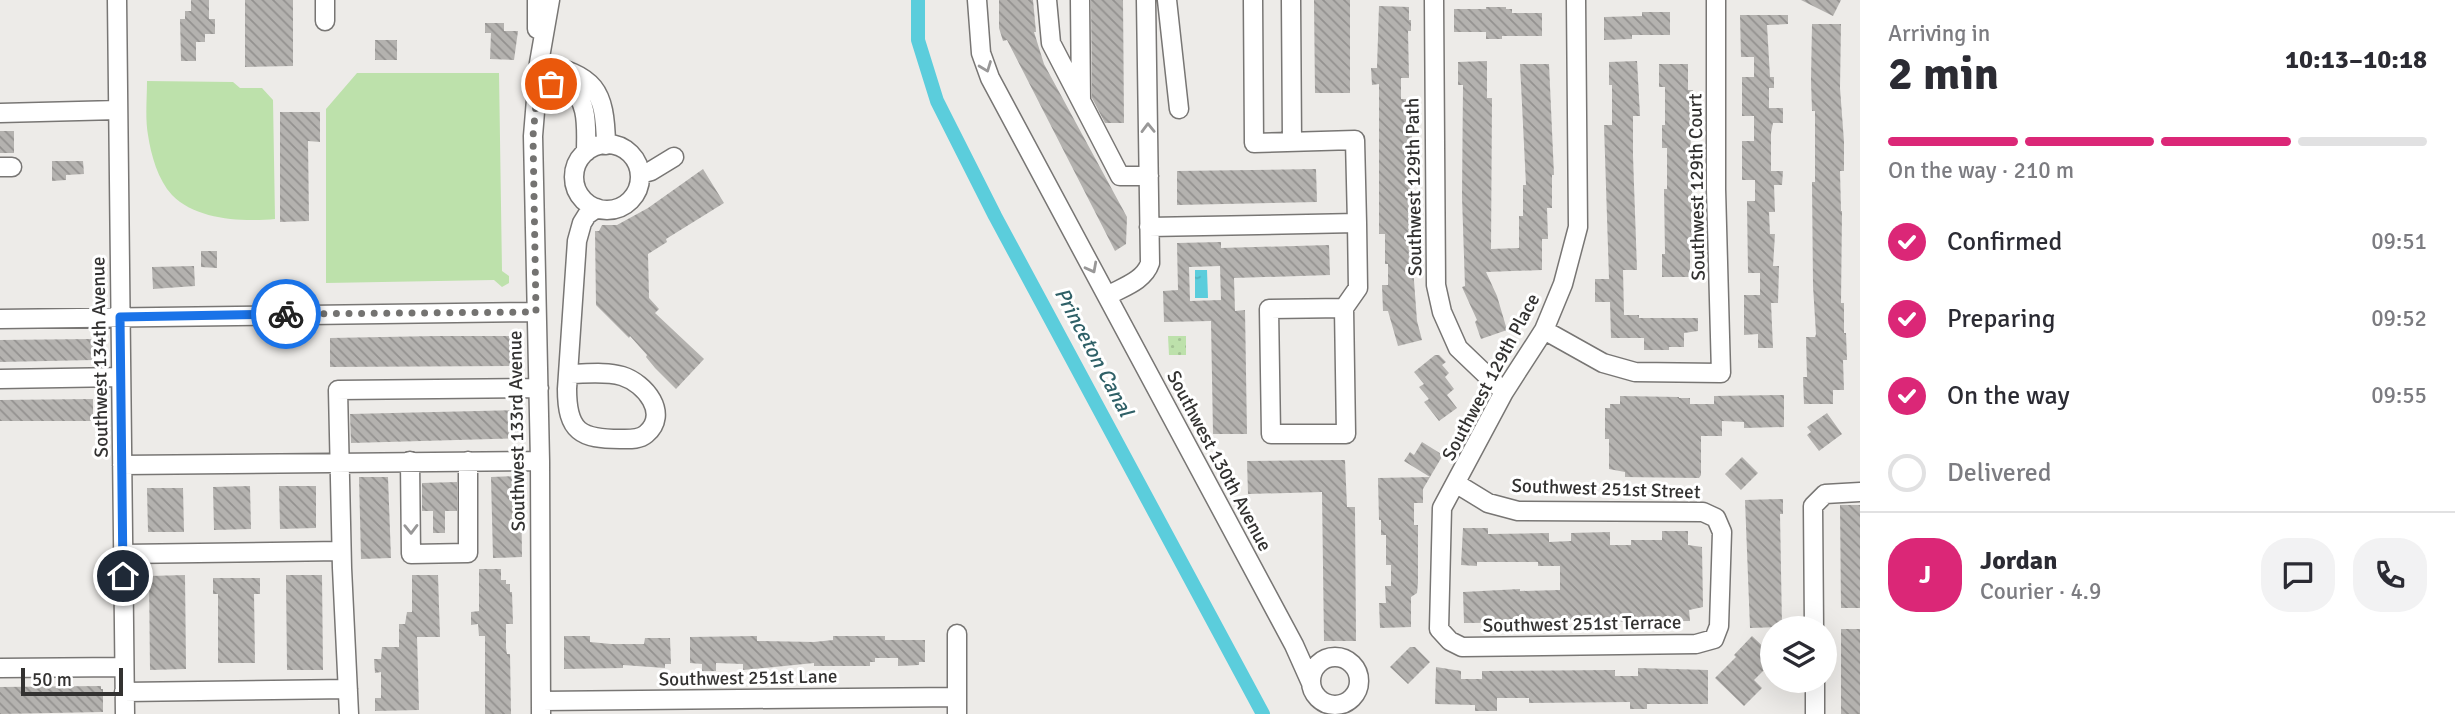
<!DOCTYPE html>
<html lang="en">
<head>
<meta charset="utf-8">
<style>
	:root { --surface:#fff; --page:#f2f2f3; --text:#2b2b33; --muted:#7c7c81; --line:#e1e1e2; --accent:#db2777 }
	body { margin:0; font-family:Signika,sans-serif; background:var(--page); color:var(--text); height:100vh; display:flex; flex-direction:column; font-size:26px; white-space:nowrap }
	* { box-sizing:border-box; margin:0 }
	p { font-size:23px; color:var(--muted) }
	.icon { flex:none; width:38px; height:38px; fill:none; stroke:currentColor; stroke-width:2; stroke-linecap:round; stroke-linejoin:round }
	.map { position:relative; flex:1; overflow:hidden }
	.sheet { display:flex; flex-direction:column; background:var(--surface); width:595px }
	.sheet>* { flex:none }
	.controls { position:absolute; left:1760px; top:616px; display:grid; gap:14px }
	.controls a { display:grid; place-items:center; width:77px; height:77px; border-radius:50%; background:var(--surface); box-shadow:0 7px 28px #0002; font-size:35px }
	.scale { position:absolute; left:21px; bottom:18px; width:102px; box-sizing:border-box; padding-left:7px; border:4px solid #333231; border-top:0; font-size:19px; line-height:24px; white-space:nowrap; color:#333231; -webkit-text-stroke:5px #fff; paint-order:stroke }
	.pin { position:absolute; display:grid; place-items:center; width:60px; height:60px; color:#fff; margin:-30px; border:4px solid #fff; border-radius:50%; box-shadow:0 2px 7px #0007 }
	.courier { position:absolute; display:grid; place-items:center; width:70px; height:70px; margin:-35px; border:5px solid #1a73e8; border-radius:50%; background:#fff; color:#222; box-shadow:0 2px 9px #0007 }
	.summary em { font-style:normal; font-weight:700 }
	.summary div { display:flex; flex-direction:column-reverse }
	.summary { display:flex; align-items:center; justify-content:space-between; height:119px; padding:0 28px }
	h1 { font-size:46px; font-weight:700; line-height:52px }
	.bar { display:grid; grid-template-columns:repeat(4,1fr); gap:10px 7px; align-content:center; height:84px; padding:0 28px }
	.bar i { height:9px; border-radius:5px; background:var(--line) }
	.bar .on { background:var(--accent) }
	.bar p { grid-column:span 4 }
	.line { display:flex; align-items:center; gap:18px; padding:0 28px; border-top:2px solid var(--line) }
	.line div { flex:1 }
	.round { display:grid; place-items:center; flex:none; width:74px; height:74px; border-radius:28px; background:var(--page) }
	ol { padding:0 28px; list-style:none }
	li { display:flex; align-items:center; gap:21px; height:77px }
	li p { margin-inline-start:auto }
	li .icon { padding:7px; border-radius:50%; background:var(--accent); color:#fff; stroke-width:4 }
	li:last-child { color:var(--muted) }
	li i { width:38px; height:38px; border:4px solid var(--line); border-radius:50% }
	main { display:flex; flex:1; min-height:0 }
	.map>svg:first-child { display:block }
	.park { fill:url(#park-dots) }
	.pitch { fill:#bde1ab }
	.water { fill:url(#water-ripples) }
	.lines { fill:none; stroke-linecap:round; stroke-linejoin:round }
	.canal { stroke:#5bcddc; stroke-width:14 }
	.building { fill:url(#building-back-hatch); fill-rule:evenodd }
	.minor-casing { stroke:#787674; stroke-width:21 }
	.minor { stroke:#fff; stroke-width:18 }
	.oneway { stroke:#999898 }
	.done { stroke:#747371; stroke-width:7; stroke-dasharray:0 12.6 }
	.route { stroke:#1a73e8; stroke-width:9 }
	.labels { text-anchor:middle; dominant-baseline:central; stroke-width:6; stroke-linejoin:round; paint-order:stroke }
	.street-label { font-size:19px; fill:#333231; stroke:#fff }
	.water-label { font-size:21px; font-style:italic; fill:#2f6067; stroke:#fff }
</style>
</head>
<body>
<main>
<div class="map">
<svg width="1860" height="714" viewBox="0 0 1860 714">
	<defs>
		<pattern id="park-dots" width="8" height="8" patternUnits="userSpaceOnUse" patternTransform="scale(1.75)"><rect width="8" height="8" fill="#bde1ab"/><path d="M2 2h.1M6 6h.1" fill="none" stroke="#a3c294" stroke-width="1.8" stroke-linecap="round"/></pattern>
		<pattern id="water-ripples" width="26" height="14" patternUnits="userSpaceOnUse" patternTransform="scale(1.75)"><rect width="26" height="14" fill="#5bcddc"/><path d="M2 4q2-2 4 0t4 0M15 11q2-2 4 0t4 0" fill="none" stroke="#50b0bd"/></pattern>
		<pattern id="building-back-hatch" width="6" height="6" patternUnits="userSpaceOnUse" patternTransform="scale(1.75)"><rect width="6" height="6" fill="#b4b2af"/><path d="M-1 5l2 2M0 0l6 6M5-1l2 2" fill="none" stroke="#93918f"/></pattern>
	</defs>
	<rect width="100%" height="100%" fill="#edebe8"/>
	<path class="park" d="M1168,336h18v19h-17z"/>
	<path class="pitch" d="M357,73h142l3,198 7,5v7l-7,4 -8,-7 -168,3v-174z
		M147,81l86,1 7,6h22l11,12 2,119c-32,3 -79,1 -103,-24 -14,-15 -21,-40 -24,-60 -3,-17 -1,-36 -1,-54z"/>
	<path class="water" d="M1195,270h12l1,28h-13z"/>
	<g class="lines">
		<path class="canal" d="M918,0v40l19,61 58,115 268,498"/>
	</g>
	<path class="building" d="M191,0h18v19h6v15h-10v8h-9v19h-15l-1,-42h5v-8h6z
		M245,0h48v66l-48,1z
		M999,0h34l3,32h-2l10,32 83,153 -1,27 -11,7 -108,-211 -4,1 -4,-13z
		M1091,0h32l1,123h-19l-13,-25z
		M1314,0h36v93h-35z
		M1801,0h40l-8,16z
		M1379,6l30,1v13h2v11h-3l1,47h-8v21h5v30h6v125l5,67 5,19 -24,6 -10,-35h-5l-1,-26h6v-21h-3v-30h-6v-150l-7,1 -1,-17h6z
		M1486,7h20v2h6v4h30v23h-40v3h-16v-7h-32v-23h32z
		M1642,12h28v23h-38v4l-28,1v-23l38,-1z
		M1740,15h48v9l-21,1 3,52h4v11h-5v20h14v15h-10l-2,10v38h12l-1,14h-8l1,27h-6l1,22h5l-2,32h6l-1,37h-7l2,45h-15v-14l-14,1v-40h16v-22h-12l-1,-72h8v-21h-13v-39h12v-25h-12v-39h12v-20h-13z
		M485,23h19v8h14l-4,29 -24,-1 1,-26h-6z
		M1812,24h29l-1,64 4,54v29h-4l1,40h1l-1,92h3v30h2l1,27h-4l1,30h-11v14h-29l-1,-27h4l-1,-40h9l1,-3 -3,-48 -1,-104h3v-71h-3l-1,-30z
		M375,40h22v20h-22z
		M1487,61v37h5l-1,151 28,-1v-32h4v-31h3l-6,-121h29l5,111h-2v33h-5l1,31h-6v31l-56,2 11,24 10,34 -26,9 -6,-17 2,-2 -15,-33 3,-1 -3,-89 1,-112h-5v-23z
		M1637,61l3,55h-7v40l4,114h-14l1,45h15v3h59v13l-14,2v14h-15v3h-25v-12h-33l-1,-36h-15v-23h14l-5,-154h8v-40h-3v-23z
		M1659,64h29v26h5v23h-3l1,41h4v23h-3l1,62h-3v38h-28v-23h3l-1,-65h3v-41h-5v-23h3v-38h-6z
		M280,112h40v30l-12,-1 1,80 -29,1z
		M0,131h14v22h-14z
		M52,161h31l1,13 -18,1v5l-14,1z
		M703,169l21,34 -58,36 1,3 -19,12 1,44 10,11 -4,4 49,46 -28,30 -21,-21 -9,-11 1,-2 -17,-19 -1,2 -33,-33 -1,-74h4l3,-6h15l31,-17z
		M1316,169l1,33 -140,3v-34z
		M1221,242v6l108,-3 1,30 -96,3 1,33 10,-1 2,124h-34l-2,-113 -47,1 -1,-31 15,-1 -1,-47zM1220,266l1,34 -31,1 -1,-34z
		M201,251h16v17l-16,-1z
		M194,266l1,20 -42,3 -1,-22z
		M437,336h81v30l-188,1v-29z
		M93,339l1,21 -94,2v-22z
		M1435,355h4l7,7 -4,3 7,8 -4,4 9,12 -7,6 10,13 -18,13 -15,-19 5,-3 -10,-12 5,-3 -10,-12z
		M1784,395v32l-40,1v-6l-22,-1v15h-21v39l-2,3 -74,-1v-5l-16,-3v-30h-4v-31h5v-4h10v-8l59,1v1h11v6h24v-8z
		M93,399v22h-93v-21z
		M523,410l1,28 -173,5 -1,-29z
		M1827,413l15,21 -23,17 -12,-16 4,-3 -4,-5z
		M1422,442l21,13 -13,22 -26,-16 6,-9 4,3z
		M1742,457l16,16 -17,17 -16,-16z
		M1345,460l2,47h8l1,134h-32l-2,-149 -74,2 -1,-33z
		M521,476l1,81 -29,1 -2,-81z
		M359,477h29l3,81 -30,1z
		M1430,477l-7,12v14h-9v22h4v58l-1,10 -6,4v30l-31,1 -1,-25h7l-1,-17h6v-21h-5v-30h-5v-15h-2l-1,-42z
		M457,482v29h-12v22h-12v-22h-11v-28z
		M250,486l1,43 -37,1 -1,-43z
		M279,486h37v42l-36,1z
		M147,488h36l1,44h-36z
		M1783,499v15h-3l2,113 -32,1 -5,-128z
		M1840,505h20v103h-19z
		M1463,528h25v6l61,-1v9l22,-1v-8l39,-1v13h21v-5h31v-9h26v14l14,2 1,60 -14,3 1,11 -226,2 -1,-31 57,-3v2l40,-1v-24h-22v-4h-61v4l-16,-1z
		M479,569h22v11h5v4h4v8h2l1,32h-7v24l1,6h3l1,60h-26v-78h-6l-1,-12 -7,1v-13l8,-1z
		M185,575l1,94 -36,1 -1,-94z
		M286,575h36l1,95h-36z
		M412,575h26l2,62h-23l2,73 -44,1v-13h6v-26l-6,1 -1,-14h7l1,-12h17v-23h6l2,-12h5z
		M213,578h47v16h-6l1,69h-37v-69h-5z
		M1841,629h19v85h-19z
		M564,636h26v6l21,2h33l1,-6h25l1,26h-6v4l-42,-3v3l-59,1z
		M757,636v5l57,1 19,-2v-4h52v4h40v22h-6v3l-21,1v-8h-23v4h-5v4h-56v-3l-71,7v-6l-27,-1v8h-14v-7l-12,-1v-26z
		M1752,636l21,20v5l-19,19 8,8 -18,18 -29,-28 21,-21 -2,-2z
		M1410,647h5l15,15 -22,22 -18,-17z
		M1436,667l25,4v8h21v-8l133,-1v6h23v-8l70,2v34h-61v5h-17v-7l-101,1v-5h-32v13h-22v-6l-40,-1z
		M101,686v3h2v23l-103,2v-27z"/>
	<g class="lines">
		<g class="minor-casing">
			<path id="minor" d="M117,0l8,714
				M325,0v21
				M537,0v29
				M977,0l4,53 9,25 304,567 17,38
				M1047,0l4,43 69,133h29
				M1080,0l1,99
				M1167,0l12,109
				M1253,0l1,143 101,-3 2,83
				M1291,0l1,142
				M1434,0l2,285 6,27 16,36 46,44
				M539,63c56,12 66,26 67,82
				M538,83c9,1 19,1 28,4 24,9 20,45 20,65
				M0,113l118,-3
				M574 177a33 33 0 1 1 66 0a33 33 0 1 1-66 0Z
				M0,167h12
				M640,174l11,-3 23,-14
				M1149,227l208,-4 1,65 -14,20 2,126h-75l-2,-125 75,-1
				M1107,296c16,-9 37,-15 43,-33l-4,-263
				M0,319l536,-7
				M1544,330l59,33 32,9 86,1 -5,-184v-189
				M568,374c17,0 37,-3 54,2 23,7 48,38 24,58 -7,6 -17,5 -26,5 -39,0 -53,-7 -53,-50l10,-148 5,-18 5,-8 10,-7
				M0,379l121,-2
				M410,461l1,93 57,-1v-92
				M122,465l418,-4
				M1457,484l31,19 30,8 185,1 13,6 6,14 -3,94 -5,13 -18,5 -234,3 -12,-6 -11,-12 3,-121 62,-116 40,-62 19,-46 15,-57 -2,-227
				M123,554l218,-3
				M1814,628l-1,-122 12,-12 35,-2
				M1311 681a24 24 0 1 1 48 0a24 24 0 1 1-48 0Z
				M0,668l124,-1
				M1815,681v33
				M124,692l224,-3
				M541,701l416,-4
				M349,714l-7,-146 -4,-178 201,-2
				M541,714l-1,-253 -7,-325 6,-73 11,-63
				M957,714v-80"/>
		</g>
		<use href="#minor" class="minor"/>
	</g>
	<defs><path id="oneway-chevron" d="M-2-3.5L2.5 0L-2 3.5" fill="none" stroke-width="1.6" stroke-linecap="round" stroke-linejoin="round" transform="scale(1.75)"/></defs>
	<g class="oneway">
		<use href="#oneway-chevron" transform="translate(986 67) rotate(69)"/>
		<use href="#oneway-chevron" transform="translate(1148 128) rotate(-91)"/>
		<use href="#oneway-chevron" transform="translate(1092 268) rotate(62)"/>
		<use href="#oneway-chevron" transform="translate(411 529) rotate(89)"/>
	</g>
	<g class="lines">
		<path class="done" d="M286,314l250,-2 -3,-176 5,-53 13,1"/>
		<path class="route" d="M123,576l-3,-259 166,-3"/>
	</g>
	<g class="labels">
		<g class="street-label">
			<text transform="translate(1414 187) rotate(-91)">Southwest 129th Path</text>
			<text transform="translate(1697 187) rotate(-91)">Southwest 129th Court</text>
			<text transform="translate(100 357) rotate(-91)">Southwest 134th Avenue</text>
			<text transform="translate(1491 377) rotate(-62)">Southwest 129th Place</text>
			<text transform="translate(517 431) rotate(-91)">Southwest 133rd Avenue</text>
			<text transform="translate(1219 461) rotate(62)">Southwest 130th Avenue</text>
			<text transform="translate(1606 489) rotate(2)">Southwest 251st Street</text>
			<text transform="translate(1582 624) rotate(-1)">Southwest 251st Terrace</text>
			<text transform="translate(748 678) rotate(-1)">Southwest 251st Lane</text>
		</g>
		<g class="water-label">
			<text transform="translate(1094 352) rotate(62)">Princeton Canal</text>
		</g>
	</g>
</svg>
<div class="controls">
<a><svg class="icon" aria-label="layers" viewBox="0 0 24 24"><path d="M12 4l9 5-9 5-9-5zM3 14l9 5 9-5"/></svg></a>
</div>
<div class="scale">50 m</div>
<div class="pin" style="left:551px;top:84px;background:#ea580c"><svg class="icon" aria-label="bag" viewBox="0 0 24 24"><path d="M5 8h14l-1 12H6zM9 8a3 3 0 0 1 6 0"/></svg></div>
<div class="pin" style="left:123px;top:576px;background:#1f2937"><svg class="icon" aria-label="home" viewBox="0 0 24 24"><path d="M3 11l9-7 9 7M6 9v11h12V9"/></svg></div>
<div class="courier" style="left:286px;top:314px"><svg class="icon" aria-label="bike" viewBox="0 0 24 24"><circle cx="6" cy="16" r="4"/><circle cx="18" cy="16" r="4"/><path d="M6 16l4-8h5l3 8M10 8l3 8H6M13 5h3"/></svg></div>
</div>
<section class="sheet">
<div class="summary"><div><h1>2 min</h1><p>Arriving in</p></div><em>10:13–10:18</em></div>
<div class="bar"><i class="on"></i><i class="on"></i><i class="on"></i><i></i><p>On the way · 210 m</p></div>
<ol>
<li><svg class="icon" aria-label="check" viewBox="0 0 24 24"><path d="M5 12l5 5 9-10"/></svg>Confirmed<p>09:51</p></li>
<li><svg class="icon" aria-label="check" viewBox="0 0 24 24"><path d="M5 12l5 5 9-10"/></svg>Preparing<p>09:52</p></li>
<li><svg class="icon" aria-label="check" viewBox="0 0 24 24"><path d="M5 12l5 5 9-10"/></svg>On the way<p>09:55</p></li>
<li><i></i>Delivered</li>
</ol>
<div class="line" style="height:126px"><b class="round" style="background:var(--accent);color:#fff">J</b><div><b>Jordan</b><p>Courier · 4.9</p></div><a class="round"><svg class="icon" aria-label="chat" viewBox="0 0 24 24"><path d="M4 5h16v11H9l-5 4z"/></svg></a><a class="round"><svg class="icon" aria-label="phone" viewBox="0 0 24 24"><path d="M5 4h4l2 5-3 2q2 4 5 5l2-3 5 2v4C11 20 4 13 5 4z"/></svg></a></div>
</section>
</main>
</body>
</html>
